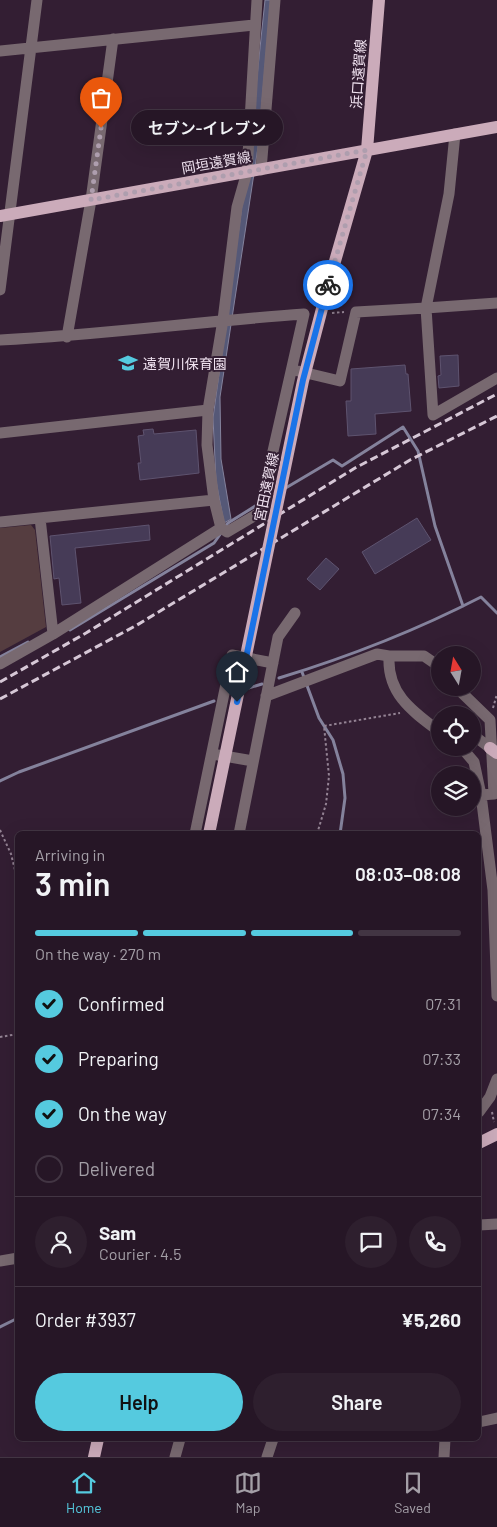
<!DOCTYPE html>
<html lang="en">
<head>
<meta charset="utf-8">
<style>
	:root { --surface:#261626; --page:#2e1f2e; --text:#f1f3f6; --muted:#a49fa7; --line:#423543; --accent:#55cadf }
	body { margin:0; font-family:Barlow,"Noto Sans JP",sans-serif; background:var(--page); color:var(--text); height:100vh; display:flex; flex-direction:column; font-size:19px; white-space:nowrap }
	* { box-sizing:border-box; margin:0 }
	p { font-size:16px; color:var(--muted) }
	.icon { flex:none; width:28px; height:28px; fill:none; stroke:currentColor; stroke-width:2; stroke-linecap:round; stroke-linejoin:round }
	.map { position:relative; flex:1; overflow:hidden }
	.panel { position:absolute; left:15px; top:831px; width:466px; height:610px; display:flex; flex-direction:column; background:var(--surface); border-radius:8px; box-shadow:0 5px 20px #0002,0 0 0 1px var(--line) }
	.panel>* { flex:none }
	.needle { width:32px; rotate:349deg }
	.buttons { position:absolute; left:431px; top:646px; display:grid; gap:10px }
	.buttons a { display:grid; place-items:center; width:50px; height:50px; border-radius:50%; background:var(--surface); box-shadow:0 5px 20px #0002,0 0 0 1px var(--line); font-size:25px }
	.pin { position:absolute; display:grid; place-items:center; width:42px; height:42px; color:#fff; margin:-51px -21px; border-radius:50% 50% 50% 0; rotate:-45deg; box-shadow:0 0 5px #0007 }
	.pin .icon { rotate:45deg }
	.courier { position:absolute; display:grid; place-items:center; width:50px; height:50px; margin:-25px; border:4px solid #1a73e8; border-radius:50%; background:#fff; color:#222; box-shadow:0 1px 6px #0007 }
	.bubble { position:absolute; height:35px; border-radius:18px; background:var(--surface); box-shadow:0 5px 20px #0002,0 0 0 1px var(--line); font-size:16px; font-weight:600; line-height:35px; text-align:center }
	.overview em { font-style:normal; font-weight:600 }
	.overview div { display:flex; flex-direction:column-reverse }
	.overview { display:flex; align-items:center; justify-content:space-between; height:85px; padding:0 20px }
	h1 { font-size:32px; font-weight:600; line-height:38px }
	.bar { display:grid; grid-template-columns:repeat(4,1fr); gap:8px 5px; align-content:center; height:60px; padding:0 20px }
	.bar i { height:6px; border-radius:4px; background:var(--line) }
	.bar .on { background:var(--accent) }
	.bar p { grid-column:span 4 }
	.line { display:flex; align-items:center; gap:12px; padding:0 20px; border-top:1px solid var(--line) }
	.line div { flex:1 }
	.round { display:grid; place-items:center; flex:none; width:52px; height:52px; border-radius:26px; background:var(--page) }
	ol { padding:0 20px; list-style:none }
	li { display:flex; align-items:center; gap:15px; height:55px }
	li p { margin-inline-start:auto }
	li .icon { padding:5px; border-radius:50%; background:var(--accent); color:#111; stroke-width:4 }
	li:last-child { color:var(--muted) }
	li i { width:28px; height:28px; border:2px solid var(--line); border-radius:50% }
	.button { display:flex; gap:10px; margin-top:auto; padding:10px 20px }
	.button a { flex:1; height:58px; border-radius:30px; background:var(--accent); color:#111; font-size:20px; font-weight:600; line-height:58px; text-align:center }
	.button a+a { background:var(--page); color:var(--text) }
	.dock { display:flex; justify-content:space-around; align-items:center; height:70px; border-top:1px solid var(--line); background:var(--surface); font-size:14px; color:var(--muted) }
	.dock a { display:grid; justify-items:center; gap:2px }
	.dock .on { color:var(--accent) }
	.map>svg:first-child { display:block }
	.green { fill:#553d40 }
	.water { fill:#555877; stroke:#84829c }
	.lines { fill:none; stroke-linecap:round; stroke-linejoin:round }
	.stream { stroke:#84829c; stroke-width:3 }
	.building { fill:#463b57; stroke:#5e536f }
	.path { stroke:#948394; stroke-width:2; stroke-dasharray:2.5 2.5; stroke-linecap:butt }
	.minor { stroke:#786970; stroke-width:11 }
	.major { stroke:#cbabba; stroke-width:12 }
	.rail { stroke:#d6c7d6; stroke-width:3; stroke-dasharray:8 4; stroke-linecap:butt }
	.major-bridge { stroke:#cbabba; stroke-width:12 }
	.done { stroke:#ae9eae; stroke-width:5; stroke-dasharray:0 9 }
	.route { stroke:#1a73e8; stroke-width:6 }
	.labels { text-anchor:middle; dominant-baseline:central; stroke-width:4; stroke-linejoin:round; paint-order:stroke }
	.street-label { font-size:14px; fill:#f1e3f1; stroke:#331e33 }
	.poi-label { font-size:14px; fill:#f1e3f1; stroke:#331e33; text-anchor:start }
</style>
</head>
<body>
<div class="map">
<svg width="497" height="1457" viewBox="0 0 497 1457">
	<rect width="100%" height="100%" fill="#331e33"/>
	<path class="green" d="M31,525l4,5 11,97 -46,25v-124z"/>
	<path class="water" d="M265,0h6l-13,147 -38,250 1,62 10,60 -7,4 -8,-42 -3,-63 36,-264z"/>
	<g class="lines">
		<path class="stream" d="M284,489l49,-29 9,6 61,-39 15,24 17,75 28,80
			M224,528l4,-5 29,-18
			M70,630l144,-87 7,-10
			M0,657l28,-15
			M302,672l17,46 14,22 10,34 2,24 -5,36
			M279,678c69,-21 138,-48 202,-81l16,16
			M242,690l20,-6
			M0,781l19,-9 195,-71
			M0,1327l18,-9"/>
	</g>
	<path class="building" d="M458,355l1,31 -20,2 -1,-12 3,-1 -1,-19z
		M405,365l1,9h2l3,37 -36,3 1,20 -28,2 -2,-35h5v-32z
		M153,429l1,5 42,-4 3,43 -59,7 -2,-17h3l-3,-27 6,-1 -1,-5z
		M417,518l14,22 -56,34 -13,-22z
		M149,525l1,15 -75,8 6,55 -19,2 -3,-27 -5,1 -4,-43z
		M326,558l13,11 -19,21 -13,-11z"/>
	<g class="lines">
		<path class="path" d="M332,313l12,-1
			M493,708l4,-14
			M0,830l11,24 7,28
			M317,834l9,-30 3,-28 -5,-50 76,-13
			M0,1037l18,-3
			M492,1112l2,10"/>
		<path class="minor" d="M0,51l254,-26
			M261,170l14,-170
			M0,290l37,-290
			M497,303l-71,5 7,107 64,-37
			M67,337l24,-137 22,-161
			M0,340c102,-5 203,-19 304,-26l-45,199 -32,19 -6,-4
			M298,371l42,10 16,-69 70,-4 23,-114 6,-60
			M0,433l208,-23
			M40,518l13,116
			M0,522l214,-22
			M0,664l53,-30 168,-106 -7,-28 -7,-55 1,-35 15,-90 14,-113 10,-35 10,-172
			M440,667l-16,-11h-35c-2,38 23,55 51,76
			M457,688l33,32 4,74 -13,1 -7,-33 -12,-14
			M266,696l111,-42 12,2
			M472,734l18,14
			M218,755l35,6
			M481,795l12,95 4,106
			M195,834l37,-179 41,8
			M239,834l39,-197 17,-24
			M479,1112l11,-15 7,-18
			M479,1225l18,-1
			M0,1261l18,-3
			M479,1422l18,-4
			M175,1457l5,-18
			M267,1457l6,-18
			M444,1457l1,-18"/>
		<path class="major" d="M0,216l497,-89
			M329,282l38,-132 12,-150
			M490,748l7,5
			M479,1143l18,-9
			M94,1457l4,-18"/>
		<path class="rail" d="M0,682l86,-49 269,-165 142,-74
			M0,699l137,-74 273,-165 87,-44"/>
		<path class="major-bridge" d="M209,834l94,-453 26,-99"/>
	</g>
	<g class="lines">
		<path class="done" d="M101,128l-10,72 276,-50 -39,135"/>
		<path class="route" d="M237,702l66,-322 25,-95"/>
	</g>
	<defs>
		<g id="school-bare" transform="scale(1.5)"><path d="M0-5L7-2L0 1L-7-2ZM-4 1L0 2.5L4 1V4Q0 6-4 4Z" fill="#55cadf" stroke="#331e33" stroke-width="2.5" paint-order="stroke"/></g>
	</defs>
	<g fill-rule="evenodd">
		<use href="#school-bare" x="128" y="363"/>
	</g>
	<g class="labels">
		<g class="street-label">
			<text transform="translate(358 74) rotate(-86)">浜口遠賀線</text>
			<text transform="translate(216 162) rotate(-10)">岡垣遠賀線</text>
			<text transform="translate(266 487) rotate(-78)">宮田遠賀線</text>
		</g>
		<g class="poi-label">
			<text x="143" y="363">遠賀川保育園</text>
		</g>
	</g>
</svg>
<div class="buttons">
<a><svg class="needle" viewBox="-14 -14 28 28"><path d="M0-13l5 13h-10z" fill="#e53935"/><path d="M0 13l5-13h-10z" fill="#a49fa7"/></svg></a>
<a><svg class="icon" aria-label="locate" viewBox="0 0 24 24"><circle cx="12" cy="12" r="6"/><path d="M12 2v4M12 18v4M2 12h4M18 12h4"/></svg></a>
<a><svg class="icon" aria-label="layers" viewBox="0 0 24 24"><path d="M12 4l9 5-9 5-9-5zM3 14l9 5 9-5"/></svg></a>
</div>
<div class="pin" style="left:101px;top:128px;background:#ea580c"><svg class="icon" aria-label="bag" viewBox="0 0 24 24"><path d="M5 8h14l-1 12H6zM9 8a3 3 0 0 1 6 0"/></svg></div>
<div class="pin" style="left:237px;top:702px;background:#1f2937"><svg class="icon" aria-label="home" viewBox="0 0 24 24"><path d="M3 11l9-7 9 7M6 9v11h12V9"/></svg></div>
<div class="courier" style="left:328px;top:285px"><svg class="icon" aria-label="bike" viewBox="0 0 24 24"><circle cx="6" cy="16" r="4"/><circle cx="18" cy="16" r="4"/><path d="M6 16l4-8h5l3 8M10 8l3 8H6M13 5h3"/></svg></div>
<div class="bubble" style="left:131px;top:110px;width:152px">セブン-イレブン</div>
<section class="panel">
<div class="overview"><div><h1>3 min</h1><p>Arriving in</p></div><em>08:03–08:08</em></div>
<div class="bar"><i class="on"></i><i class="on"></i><i class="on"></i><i></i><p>On the way · 270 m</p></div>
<ol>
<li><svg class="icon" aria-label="check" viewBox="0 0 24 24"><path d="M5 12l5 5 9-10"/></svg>Confirmed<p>07:31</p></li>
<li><svg class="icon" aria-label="check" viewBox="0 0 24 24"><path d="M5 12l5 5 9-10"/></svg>Preparing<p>07:33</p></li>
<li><svg class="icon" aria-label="check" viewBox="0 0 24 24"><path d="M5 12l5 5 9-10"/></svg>On the way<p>07:34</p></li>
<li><i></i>Delivered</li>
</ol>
<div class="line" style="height:90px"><a class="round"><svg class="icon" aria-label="person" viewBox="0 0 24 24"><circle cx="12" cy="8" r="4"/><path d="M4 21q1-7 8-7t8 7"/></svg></a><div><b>Sam</b><p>Courier · 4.5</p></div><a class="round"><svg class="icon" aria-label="chat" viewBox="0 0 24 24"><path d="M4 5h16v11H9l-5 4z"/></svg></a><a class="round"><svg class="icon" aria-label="phone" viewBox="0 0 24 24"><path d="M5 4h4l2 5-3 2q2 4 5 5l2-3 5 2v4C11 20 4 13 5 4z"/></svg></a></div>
<div class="line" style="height:65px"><div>Order #3937</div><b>¥5,260</b></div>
<div class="button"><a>Help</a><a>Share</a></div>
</section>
</div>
<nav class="dock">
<a class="on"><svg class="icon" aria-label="home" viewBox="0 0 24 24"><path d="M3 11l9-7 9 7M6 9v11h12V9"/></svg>Home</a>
<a><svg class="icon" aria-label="map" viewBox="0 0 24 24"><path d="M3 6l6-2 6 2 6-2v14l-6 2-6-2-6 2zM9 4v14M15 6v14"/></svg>Map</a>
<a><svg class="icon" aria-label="saved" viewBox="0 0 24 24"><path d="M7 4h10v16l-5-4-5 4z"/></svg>Saved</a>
</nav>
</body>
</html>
